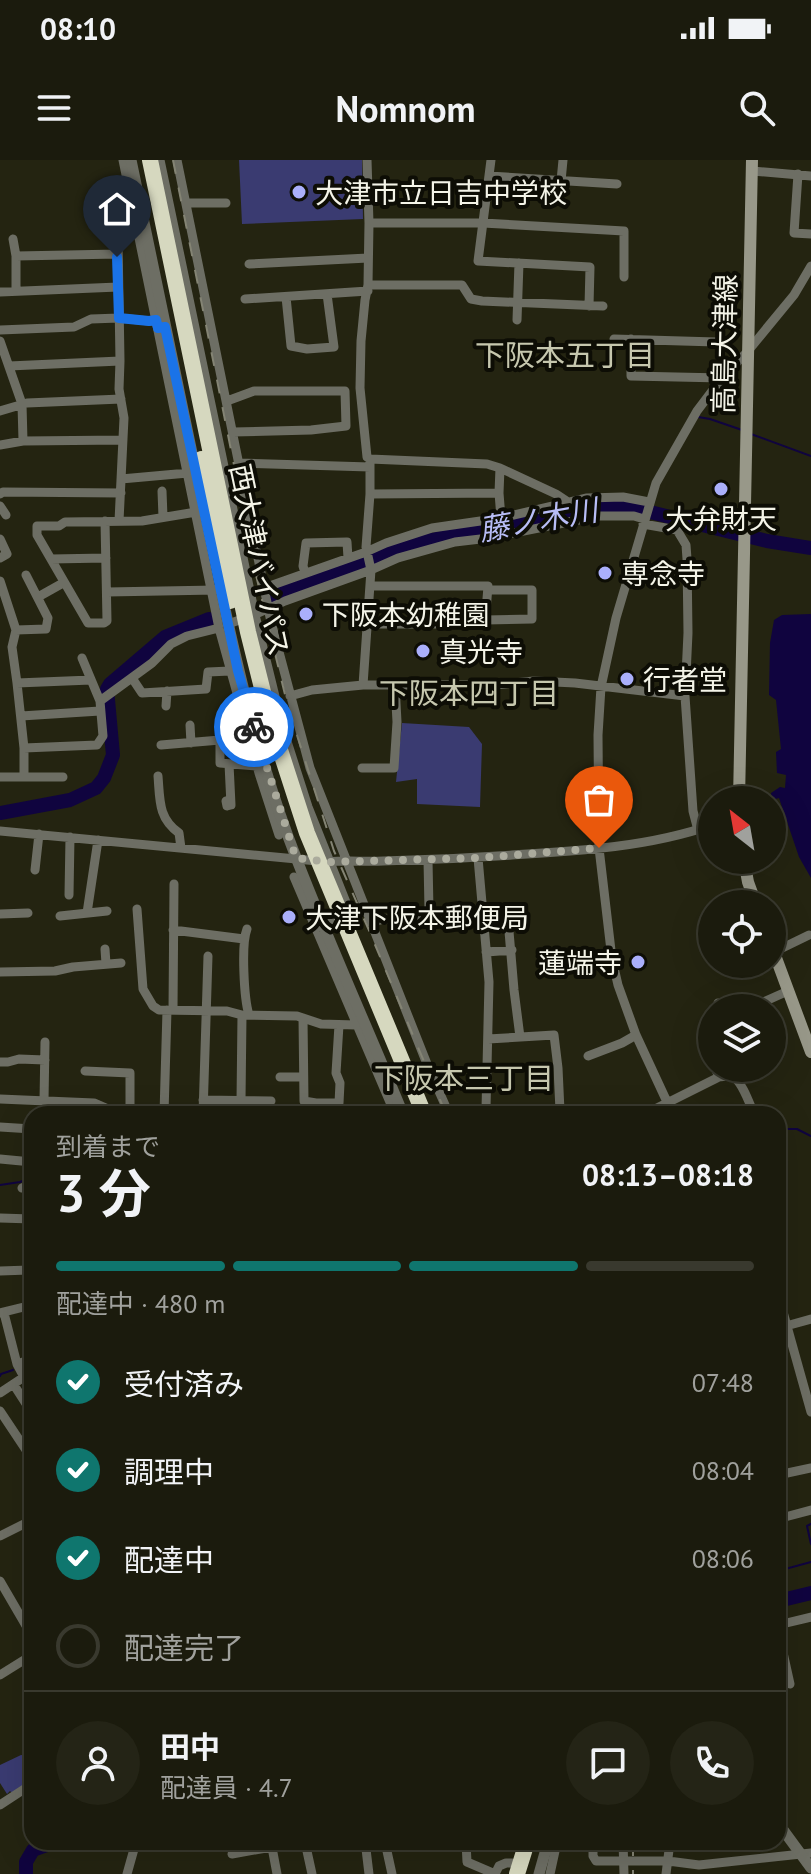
<!DOCTYPE html>
<html lang="ja">
<head>
<meta charset="utf-8">
<style>
	:root { --surface:#1b1b0d; --page:#242416; --text:#f1f3f6; --muted:#a0a19d; --line:#39392e; --accent:#0f766e }
	body { margin:0; font-family:"PT Sans","Noto Sans JP",sans-serif; background:var(--page); color:var(--text); height:100vh; display:flex; flex-direction:column; font-size:30px; white-space:nowrap }
	* { box-sizing:border-box; margin:0 }
	p { font-size:26px; color:var(--muted) }
	.icon { flex:none; width:44px; height:44px; fill:none; stroke:currentColor; stroke-width:2; stroke-linecap:round; stroke-linejoin:round }
	.map { position:relative; flex:1; overflow:hidden }
	.panel { position:absolute; left:24px; top:946px; width:762px; height:744px; display:flex; flex-direction:column; background:var(--surface); border-radius:24px; box-shadow:0 8px 32px #0002,0 0 0 2px var(--line) }
	.panel>* { flex:none }
	.needle { width:52px; rotate:329deg }
	.controls { position:absolute; left:698px; top:626px; display:grid; gap:16px }
	.controls a { display:grid; place-items:center; width:88px; height:88px; border-radius:50%; background:var(--surface); box-shadow:0 8px 32px #0002,0 0 0 2px var(--line); font-size:40px }
	.pin { position:absolute; display:grid; place-items:center; width:68px; height:68px; color:#fff; margin:-82px -34px; border-radius:50% 50% 50% 0; rotate:-45deg; box-shadow:0 0 8px #0007 }
	.pin .icon { rotate:45deg }
	.courier { position:absolute; display:grid; place-items:center; width:80px; height:80px; margin:-40px; border:6px solid #1a73e8; border-radius:50%; background:#fff; color:#222; box-shadow:0 2px 10px #0007 }
	.summary em { font-style:normal; font-weight:700 }
	.summary div { display:flex; flex-direction:column-reverse }
	.summary { display:flex; align-items:center; justify-content:space-between; height:136px; padding:0 32px }
	h1 { font-size:52px; font-weight:700; line-height:60px }
	.bar { display:grid; grid-template-columns:repeat(4,1fr); gap:12px 8px; align-content:center; height:96px; padding:0 32px }
	.bar i { height:10px; border-radius:6px; background:var(--line) }
	.bar .on { background:var(--accent) }
	.bar p { grid-column:span 4 }
	.line { display:flex; align-items:center; gap:20px; padding:0 32px; border-top:2px solid var(--line) }
	.line div { flex:1 }
	.round { display:grid; place-items:center; flex:none; width:84px; height:84px; border-radius:42px; background:var(--page) }
	ol { padding:0 32px; list-style:none }
	li { display:flex; align-items:center; gap:24px; height:88px }
	li p { margin-inline-start:auto }
	li .icon { padding:8px; border-radius:50%; background:var(--accent); color:#fff; stroke-width:4 }
	li:last-child { color:var(--muted) }
	li i { width:44px; height:44px; border:4px solid var(--line); border-radius:50% }
	.status { display:flex; justify-content:space-between; align-items:center; height:56px; padding:0 40px; background:var(--surface); direction:ltr }
	.status svg { height:22px; fill:currentColor }
	header { display:flex; justify-content:space-between; align-items:center; height:104px; padding:0 32px; background:var(--surface); font-size:36px; font-weight:700 }
	.map>svg:first-child { display:block }
	.green { fill:#3a3b71 }
	.water { fill:#10043f }
	.lines { fill:none; stroke-linecap:round; stroke-linejoin:round }
	.stream { stroke:#10043f; stroke-width:2 }
	.river { stroke:#10043f; stroke-width:14 }
	.minor { stroke:#6d6e64; stroke-width:9 }
	.tertiary { stroke:#6d6e64; stroke-width:11 }
	.secondary { stroke:#989889; stroke-width:12 }
	.motorway { stroke:#d6d8bf; stroke-width:16 }
	.rail { stroke:#848474; stroke-width:2; stroke-dasharray:14 14; stroke-linecap:butt }
	.motorway-bridge { stroke:#d6d8bf; stroke-width:16 }
	.done { stroke:#abab9d; stroke-width:8; stroke-dasharray:0 14.4 }
	.route { stroke:#1a73e8; stroke-width:10 }
	.poi-dot { fill:#aaaffb; stroke:#0d0d05; stroke-width:3 }
	.labels { text-anchor:middle; dominant-baseline:central; stroke-width:8; stroke-linejoin:round; paint-order:stroke }
	.poi-label { font-size:28px; fill:#f4f4e8; stroke:#0d0d05; text-anchor:start }
	.street-label { font-size:28px; fill:#f4f4e8; stroke:#0d0d05 }
	.neighbourhood-label { font-size:30px; fill:#c6c7ae; stroke:#0d0d05 }
	.water-label { font-size:30px; font-style:italic; fill:#b8bdf6; stroke:#0d0d05 }
</style>
</head>
<body>
<div class="status"><b>08:10</b><svg viewBox="0 0 49 12"><path d="M0 12V9h3v3zM5 12V6h3v6zM10 12V3h3v9zM15 12V0h3v12zM26 1h20v11H26zM47 4h2v5h-2z"/></svg></div>
<header><svg class="icon" aria-label="menu" viewBox="0 0 24 24"><path d="M4 6h16M4 12h16M4 18h16"/></svg>Nomnom<svg class="icon" aria-label="search" viewBox="0 0 24 24"><circle cx="10" cy="10" r="6"/><path d="M15 15l6 6"/></svg></header>
<div class="map">
<svg width="811" height="1714" viewBox="0 0 811 1714">
	<rect width="100%" height="100%" fill="#242411"/>
	<path class="green" d="M239,0h123l1,59 -121,5z
		M402,563l67,4 13,17 -2,63 -63,-3v-25l-21,3z
		M21,1595l11,1v23l-20,14 -2,-2 -3,3 -7,-11v-18z"/>
	<path class="water" d="M811,454v264l-12,-21 -20,-59 -7,2 -1,-7 9,-6 5,1 1,-13 -9,-2 -1,-21 5,-3 -5,-49 -7,-5 1,-52 4,-23 8,-5z"/>
	<g class="lines">
		<path class="stream" d="M698,257l12,2 32,11
			M751,274l60,22
			M778,969h19l14,7
			M0,1025l20,-3 12,-5
			M0,1216l1,-2 12,-4
			M811,1364l-4,2 4,18
			M778,1411l33,-9"/>
		<path class="river" d="M270,437l141,-53 138,-28 34,-11h46l21,7 117,29 44,7
			M0,653l70,-13 26,-12 8,-10 9,-23 -6,-66 3,-5 55,-47 44,-18
			M778,1441l33,-8
			M26,1714v-12l7,-12 17,-6 16,-2"/>
		<path class="minor" d="M123,0l96,468 40,145 20,62
			M177,0l94,462 39,146 117,296 22,50
			M367,0l2,63 -1,62 -3,15 -4,41 -1,47 7,69 3,2 117,5 13,4
			M491,0l-13,101 112,6 -1,39
			M752,11l59,5
			M798,14l-4,59 17,1
			M489,16l128,8
			M561,21l2,-21
			M186,43h40
			M369,63h114l141,8v46
			M13,79l3,17v34
			M118,80l2,121 -1,28 5,29 -5,103
			M16,96l102,-2
			M249,104l119,-6
			M368,125h94l9,14 11,2 121,5
			M0,132l118,-5
			M286,137l5,49 16,3 27,-2 -7,-53
			M245,139l123,-8
			M517,160l2,-57
			M0,170l74,-3 17,-8 28,-1 30,3 7,-1
			M614,179l102,3
			M631,179v37l91,2
			M0,181l22,63 1,37
			M9,206l111,-5
			M227,241l27,-10h91l1,35 -35,4 -78,2
			M0,251l27,-8 94,-4
			M0,285l23,-4 100,-1
			M239,303l131,4
			M121,319l67,-6
			M162,331l1,26
			M499,333l1,-25 56,26 12,8
			M0,334l3,-2 118,1
			M370,334l129,-1 2,25
			M0,346l6,9
			M105,361l2,100 -3,2h-16l-51,-88v-9h22l6,-4 77,-1 54,-9
			M643,364l34,6 9,15 1,14 1,74 -3,63 8,115 5,19
			M0,379l7,15 -7,4
			M51,399l55,-1
			M305,413l-2,-7 3,-23 41,-1 1,16
			M0,421l16,49 -4,17 5,36
			M264,428l102,-36 20,-9 46,-15 69,-10 86,-20 36,-1 26,5
			M107,432l109,-2
			M38,437l25,-14
			M485,460l47,-1v-29h-44
			M228,464l26,-9 31,-14 86,-31 27,-12 57,-16 34,-4 110,-22h35l10,3
			M368,464h117l3,-38h-118
			M16,470l30,-1 2,-11 -22,-43
			M132,518l10,15 64,-4 2,-17 22,-1
			M363,525l8,-115 -5,-23 4,-53v-35
			M290,536l22,-6 51,-5h131l40,-4 41,2 110,13
			M100,541l52,-38 19,-19 16,-8 32,-8
			M166,546l1,-15
			M21,556l79,-5
			M190,565l1,18
			M161,585l59,-5v23l37,3
			M24,588l73,-3 6,-9 -3,-35 -18,-43
			M362,608h32l3,-46 -2,-38
			M158,616c2,24 0,42 21,57l2,15
			M0,617h63
			M24,617v-29l-7,-65 74,-3
			M226,641l1,5 4,-1 -2,-41
			M0,671l328,31c18,-2 37,0 55,-1 43,-1 86,-3 129,-6 66,-4 137,-8 200,-30
			M478,698l11,124 -3,127c16,3 34,5 51,4 18,-1 40,-8 56,1
			M35,710l4,-36
			M294,717l101,237
			M69,735l1,-58
			M507,748l7,82 6,47
			M137,749l6,80 10,17 6,4 68,1 15,4 55,1 24,8 35,1
			M87,753l11,-73
			M0,754l28,-1
			M60,756l47,-5
			M371,763l12,-4h42l4,-9 -1,-50
			M317,768l49,-18
			M247,769c-6,15 -3,70 2,86
			M173,770l71,9
			M105,789l1,15
			M486,792l26,-2
			M774,792l35,-17
			M0,812l55,-1 18,-4 48,-4
			M718,843l2,5
			M750,848l38,-17
			M173,850l1,-126
			M303,858l1,83 12,2h23l1,-20 -4,-10 3,-48
			M712,868l-7,17 7,16
			M488,879l66,-4 4,33 2,43
			M588,896l34,-13 14,-8
			M0,902h8l11,-3 26,1
			M85,911l45,2v40
			M280,917h23
			M719,917c4,0 10,-2 14,0 9,4 17,28 21,37
			M0,939l94,4 23,10 63,1
			M203,940l68,1
			M44,941l1,-59
			M241,941l1,-86
			M164,954l3,-104
			M203,954l5,-158
			M645,954l74,-37 -4,-9
			M675,954l-7,-10 -32,-69 -18,-50 -6,-26 -13,-111 -1,-113 3,-48 15,-69 40,-135 41,-72 25,-33 26,-27 46,-56 17,-29
			M0,967l32,2
			M0,999l32,3
			M22,1028l10,-4
			M0,1058l32,1
			M29,1076v-17
			M0,1111l29,-1
			M778,1134l33,118
			M0,1153l32,-8
			M786,1166l25,-7
			M17,1204l12,-4 3,-4
			M14,1225l18,28
			M0,1233l24,-16 -7,-13 -13,-51
			M0,1251l32,48
			M778,1315l33,-7
			M785,1357l26,-7
			M0,1376l32,-16
			M0,1421l32,55
			M778,1465l33,-8
			M778,1470l12,54
			M0,1515l32,-20
			M0,1645l32,-21
			M271,1682l6,32
			M305,1682l7,32
			M385,1682l7,32
			M466,1682l1,20 28,12
			M593,1682v14l3,5h72l31,4 112,-12
			M623,1682l1,32
			M385,1683l81,1
			M366,1689l3,25
			M232,1694l40,-7
			M127,1714l9,-32
			M495,1714l4,-8 7,-3h6
			M550,1714l7,-32
			M666,1714l4,-32"/>
		<path class="tertiary" d="M131,0l65,312
			M159,0l95,455 28,114 25,78 47,118
			M222,435c19,89 41,179 75,265 33,85 71,169 106,254
			M778,1663l33,45
			M539,1714l9,-32"/>
		<path class="secondary" d="M739,640l13,-640
			M744,700l4,22 8,22
			M772,787l39,105"/>
		<path class="motorway" d="M517,1714l10,-32"/>
		<path class="rail" d="M173,0l83,415 32,132 46,144 34,77 78,186
			M633,1682v32"/>
		<path class="motorway-bridge" d="M150,0l98,472 21,84 38,117 117,281
			M201,299l29,142"/>
	</g>
	<g class="lines">
		<path class="done" d="M254,567l42,131 32,4 150,-4 121,-10"/>
		<path class="route" d="M117,97l2,61 30,3 7,-1 2,8 7,-1 73,344 16,56"/>
	</g>
	<g class="poi-dot">
		<circle cx="299" cy="32" r="8"/>
		<circle cx="721" cy="329" r="8"/>
		<circle cx="605" cy="413" r="8"/>
		<circle cx="306" cy="454" r="8"/>
		<circle cx="423" cy="491" r="8"/>
		<circle cx="627" cy="519" r="8"/>
		<circle cx="289" cy="757" r="8"/>
		<circle cx="638" cy="802" r="8"/>
	</g>
	<g class="labels">
		<g class="poi-label">
			<text x="315" y="32">大津市立日吉中学校</text>
			<text x="721" y="358" text-anchor="middle">大弁財天</text>
			<text x="621" y="413">専念寺</text>
			<text x="322" y="454">下阪本幼稚園</text>
			<text x="439" y="491">真光寺</text>
			<text x="643" y="519">行者堂</text>
			<text x="305" y="757">大津下阪本郵便局</text>
			<text x="622" y="802" text-anchor="end">蓮端寺</text>
		</g>
		<g class="street-label">
			<text transform="translate(724 184) rotate(-89)">高島大津線</text>
			<text transform="translate(260 400) rotate(78)">西大津バイパス</text>
		</g>
		<g class="neighbourhood-label">
			<text x="565" y="194">下阪本五丁目</text>
			<text x="469" y="532">下阪本四丁目</text>
			<text x="464" y="917">下阪本三丁目</text>
		</g>
		<g class="water-label">
			<text transform="translate(538 359) rotate(-10)">藤ノ木川</text>
		</g>
	</g>
</svg>
<div class="controls">
<a><svg class="needle" viewBox="-14 -14 28 28"><path d="M0-13l5 13h-10z" fill="#e53935"/><path d="M0 13l5-13h-10z" fill="#a0a19d"/></svg></a>
<a><svg class="icon" aria-label="locate" viewBox="0 0 24 24"><circle cx="12" cy="12" r="6"/><path d="M12 2v4M12 18v4M2 12h4M18 12h4"/></svg></a>
<a><svg class="icon" aria-label="layers" viewBox="0 0 24 24"><path d="M12 4l9 5-9 5-9-5zM3 14l9 5 9-5"/></svg></a>
</div>
<div class="pin" style="left:599px;top:688px;background:#ea580c"><svg class="icon" aria-label="bag" viewBox="0 0 24 24"><path d="M5 8h14l-1 12H6zM9 8a3 3 0 0 1 6 0"/></svg></div>
<div class="pin" style="left:117px;top:97px;background:#1f2937"><svg class="icon" aria-label="home" viewBox="0 0 24 24"><path d="M3 11l9-7 9 7M6 9v11h12V9"/></svg></div>
<div class="courier" style="left:254px;top:567px"><svg class="icon" aria-label="bike" viewBox="0 0 24 24"><circle cx="6" cy="16" r="4"/><circle cx="18" cy="16" r="4"/><path d="M6 16l4-8h5l3 8M10 8l3 8H6M13 5h3"/></svg></div>
<section class="panel">
<div class="summary"><div><h1>3 分</h1><p>到着まで</p></div><em>08:13–08:18</em></div>
<div class="bar"><i class="on"></i><i class="on"></i><i class="on"></i><i></i><p>配達中 · 480 m</p></div>
<ol>
<li><svg class="icon" aria-label="check" viewBox="0 0 24 24"><path d="M5 12l5 5 9-10"/></svg>受付済み<p>07:48</p></li>
<li><svg class="icon" aria-label="check" viewBox="0 0 24 24"><path d="M5 12l5 5 9-10"/></svg>調理中<p>08:04</p></li>
<li><svg class="icon" aria-label="check" viewBox="0 0 24 24"><path d="M5 12l5 5 9-10"/></svg>配達中<p>08:06</p></li>
<li><i></i>配達完了</li>
</ol>
<div class="line" style="height:144px"><a class="round"><svg class="icon" aria-label="person" viewBox="0 0 24 24"><circle cx="12" cy="8" r="4"/><path d="M4 21q1-7 8-7t8 7"/></svg></a><div><b>田中</b><p>配達員 · 4.7</p></div><a class="round"><svg class="icon" aria-label="chat" viewBox="0 0 24 24"><path d="M4 5h16v11H9l-5 4z"/></svg></a><a class="round"><svg class="icon" aria-label="phone" viewBox="0 0 24 24"><path d="M5 4h4l2 5-3 2q2 4 5 5l2-3 5 2v4C11 20 4 13 5 4z"/></svg></a></div>
</section>
</div>
</body>
</html>
